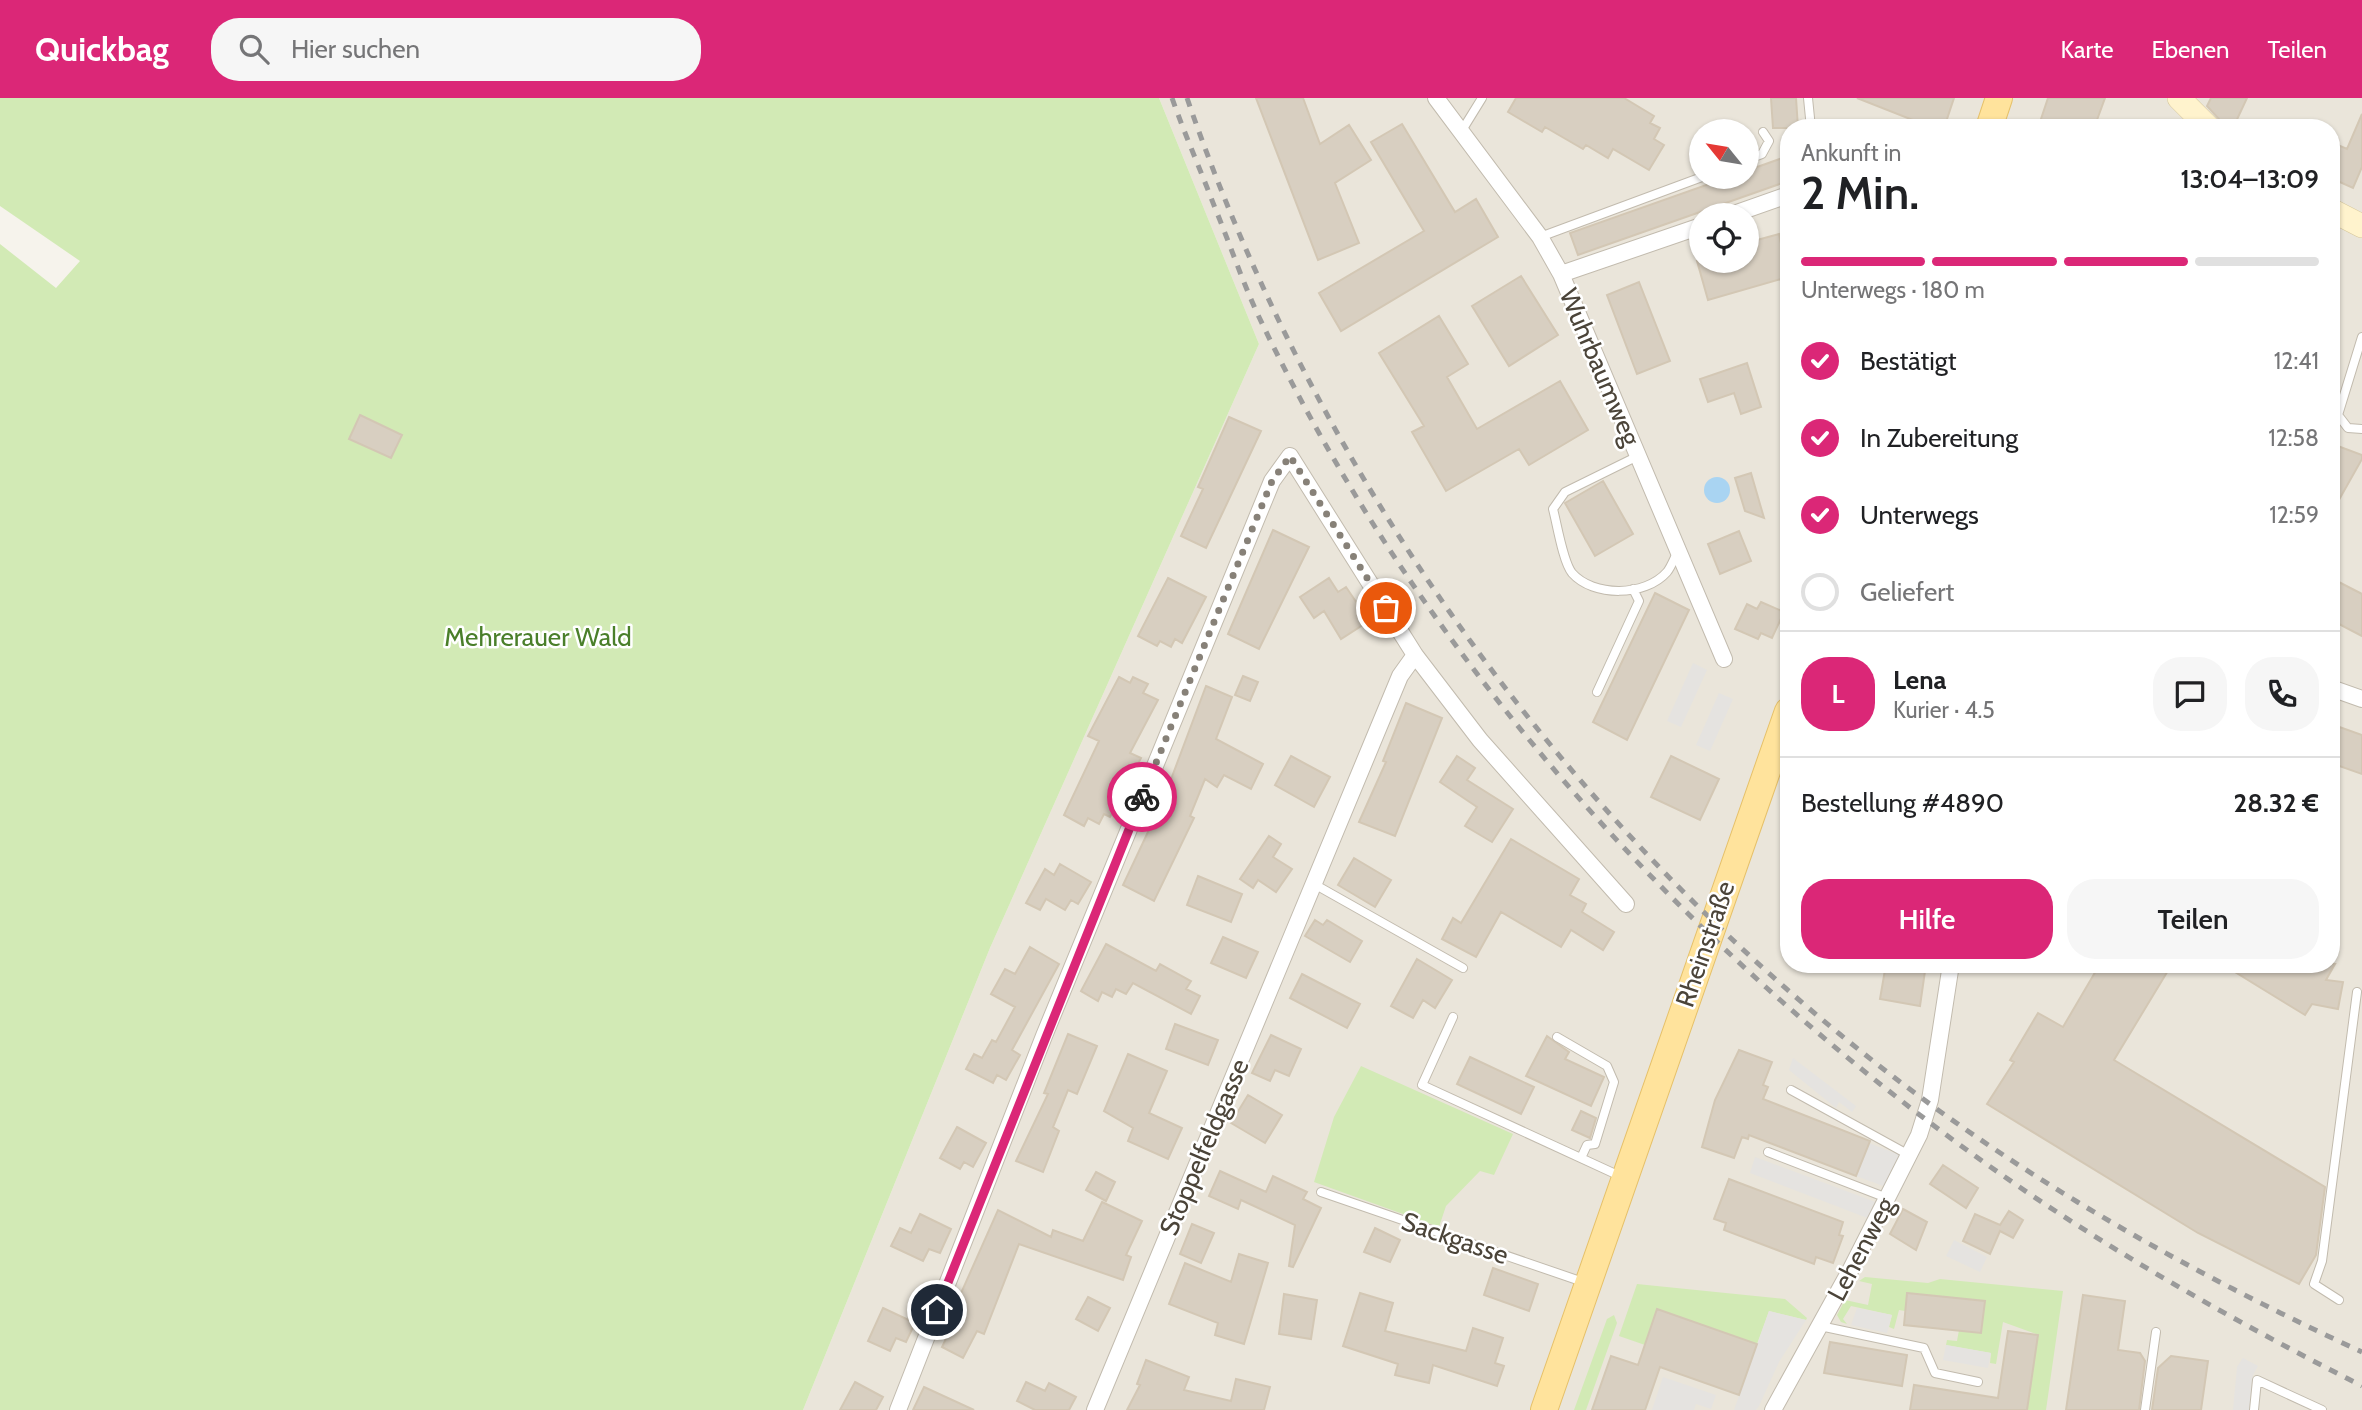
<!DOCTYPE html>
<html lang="de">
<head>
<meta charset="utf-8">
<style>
	:root { --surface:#fff; --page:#f6f6f6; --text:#202124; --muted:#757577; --line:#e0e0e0; --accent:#db2777 }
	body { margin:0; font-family:Cabin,sans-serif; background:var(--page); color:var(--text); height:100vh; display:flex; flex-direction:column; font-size:26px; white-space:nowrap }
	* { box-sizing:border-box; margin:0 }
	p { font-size:23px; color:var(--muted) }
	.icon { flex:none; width:38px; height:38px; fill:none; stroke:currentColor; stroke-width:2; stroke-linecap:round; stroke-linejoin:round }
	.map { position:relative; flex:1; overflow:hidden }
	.side { position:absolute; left:1780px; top:21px; width:560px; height:854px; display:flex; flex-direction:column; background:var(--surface); border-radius:28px; box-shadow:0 2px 5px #0004 }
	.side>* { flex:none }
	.needle { width:46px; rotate:300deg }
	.tools { position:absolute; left:1689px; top:21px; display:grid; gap:14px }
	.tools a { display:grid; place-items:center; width:70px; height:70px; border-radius:50%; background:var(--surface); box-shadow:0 2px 5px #0004; font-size:35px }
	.pin { position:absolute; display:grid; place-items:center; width:60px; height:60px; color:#fff; margin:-30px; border:4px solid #fff; border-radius:50%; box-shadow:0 2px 7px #0007 }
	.courier { position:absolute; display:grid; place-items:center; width:70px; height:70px; margin:-35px; border:5px solid #db2777; border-radius:50%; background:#fff; color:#222; box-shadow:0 2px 9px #0007 }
	.summary em { font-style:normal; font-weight:600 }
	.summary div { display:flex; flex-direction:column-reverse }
	.summary { display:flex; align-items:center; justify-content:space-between; height:119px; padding:0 21px }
	h1 { font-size:46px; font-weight:600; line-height:52px }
	.bar { display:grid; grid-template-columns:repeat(4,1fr); gap:10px 7px; align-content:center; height:84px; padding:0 21px }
	.bar i { height:9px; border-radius:5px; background:var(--line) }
	.bar .on { background:var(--accent) }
	.bar p { grid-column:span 4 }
	.line { display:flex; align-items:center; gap:18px; padding:0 21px; border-top:2px solid var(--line) }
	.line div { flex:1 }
	.round { display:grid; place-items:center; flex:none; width:74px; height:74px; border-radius:28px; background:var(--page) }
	ol { padding:0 21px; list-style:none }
	li { display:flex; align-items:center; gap:21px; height:77px }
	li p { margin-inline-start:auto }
	li .icon { padding:7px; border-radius:50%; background:var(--accent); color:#fff; stroke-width:4 }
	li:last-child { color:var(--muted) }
	li i { width:38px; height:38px; border:4px solid var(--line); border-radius:50% }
	.action { display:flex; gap:14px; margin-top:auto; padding:14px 21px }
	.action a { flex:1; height:80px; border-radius:28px; background:var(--accent); color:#fff; font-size:28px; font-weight:600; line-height:80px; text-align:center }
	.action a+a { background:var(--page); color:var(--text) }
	header { display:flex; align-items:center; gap:42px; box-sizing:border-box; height:98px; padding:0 35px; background:var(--accent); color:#fff }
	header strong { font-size:33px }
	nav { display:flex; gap:38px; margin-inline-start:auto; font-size:24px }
	.search { width:490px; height:63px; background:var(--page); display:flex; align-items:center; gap:18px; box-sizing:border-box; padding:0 24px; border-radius:28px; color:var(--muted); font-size:26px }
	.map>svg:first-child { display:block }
	.residential { fill:#eae5da; fill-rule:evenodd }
	.green { fill:#d2eab5 }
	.parking { fill:#e5e3e0 }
	.water { fill:#a9d4f2 }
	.building { fill:#d8cfc1; stroke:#d3c7b4; stroke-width:2 }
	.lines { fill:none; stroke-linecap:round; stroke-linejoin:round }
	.lane-casing { stroke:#c2bbae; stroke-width:10 }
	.street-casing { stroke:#c2bbae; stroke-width:18 }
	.secondary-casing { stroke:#d6c79b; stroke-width:24 }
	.primary-casing { stroke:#e6c16a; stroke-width:28 }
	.lane { stroke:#fff; stroke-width:8 }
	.street { stroke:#fff; stroke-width:16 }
	.secondary { stroke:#fff3cd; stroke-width:23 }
	.primary { stroke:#ffe39c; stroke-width:26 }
	.rail { stroke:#9a9a9a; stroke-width:5; stroke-dasharray:9 9; stroke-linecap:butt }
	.done { stroke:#878178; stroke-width:7; stroke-dasharray:0 12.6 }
	.route { stroke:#db2777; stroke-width:9 }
	.labels { text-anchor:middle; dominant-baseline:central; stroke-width:5; stroke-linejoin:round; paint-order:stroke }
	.street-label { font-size:26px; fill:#4b4439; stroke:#fff }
	.park-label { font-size:26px; fill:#4a7f2a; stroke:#fff }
</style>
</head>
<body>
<header>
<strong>Quickbag</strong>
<div class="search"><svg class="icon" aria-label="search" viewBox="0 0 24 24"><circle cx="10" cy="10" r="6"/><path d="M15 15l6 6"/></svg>Hier suchen</div>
<nav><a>Karte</a><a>Ebenen</a><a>Teilen</a></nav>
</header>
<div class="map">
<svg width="2362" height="1312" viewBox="0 0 2362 1312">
	<rect width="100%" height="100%" fill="#f6f3ec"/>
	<path class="residential" d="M1159,0h1203v1312h-1559l187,-462 269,-604zM1788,30h543v836h-543zM1701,33h45v46h-45zM1701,117h45v46h-45z"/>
	<path class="green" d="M0,0h1159l100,246 -269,604 -187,462h-803v-1166l56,44 24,-27 -80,-55z
		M1361,968l152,68 -19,41 -14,-4 -34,35 -7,21 -125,-45 20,-65z
		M1865,1179l63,6 12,-4 123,12 -17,119h-19l9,-76 -33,-12 -7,42 -6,-1 1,-10 -45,-8 1,-5 10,1 2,-11 22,3 3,-32 -76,-8 -3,18 -6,-1 -5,19 -5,-2 3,-12 -41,-9 -8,13 4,5 -6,-2 -4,-7 8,-15 23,5 4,-21 -13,-3z
		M1637,1186l148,15 22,19 -1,2 -37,-9 -12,33 -99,-34 -13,35 -26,-9z
		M1614,1217l3,8 -31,87h-12l33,-91z"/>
	<path class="parking" d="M1693,565l14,7 -26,57 -14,-6z
		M1719,595l14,6 -23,52 -14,-6z
		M1793,960l63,48 -4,6 -13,-10 -3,6 -47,-38z
		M1869,1045l33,13 -16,31 -30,-11z
		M1755,1059l123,46 -8,16 -120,-46z
		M1954,1142l33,17 -7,15 -34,-16z
		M1857,1210l35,7 -5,18 -36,-8z
		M1769,1213l37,9 -27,42 -20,44 -3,4h-22z
		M1946,1247l45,8 -3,15 -45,-8z
		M2243,1260l15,8 -5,9 -4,35h-16l4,-43z
		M1663,1279l53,18 -5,14 -15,-5 -2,6h-42z"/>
	<path class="water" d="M1704 392a13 13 0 1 1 26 0a13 13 0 1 1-26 0Z"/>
	<path class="building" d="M1256,0h47l17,46 29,-19 22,35 -36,23 24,60 -41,17z
		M1516,0h108l30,18 -4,7 10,5 -6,11 10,6 -15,25 -36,-21 -5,9 -22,-13 -3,4 -38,-22 -3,5 -34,-20z
		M1771,0h25l2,30h-25z
		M1857,0h97l-10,30h-11z
		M2048,0h57l-11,30h-56z
		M2211,0h36l-14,30h-10l-4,-9 -12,-13z
		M2362,16v53l-9,21 -22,-10v-36l16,7z
		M1402,26l53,88 21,-13 22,38 -157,94 -22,-38 105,-62 -53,-89z
		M1788,58v25l-210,74 -8,-22 159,-56h17v-6z
		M1779,136l9,43 -80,23 -11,-39h49v-18z
		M1521,178l37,59 -49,31 -37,-60z
		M1639,184l31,79 -33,13 -30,-79z
		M1439,218l29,48 -21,13 30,52 83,-48 28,49 -59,35 -10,-16 -73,42 -34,-59 12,-6 -45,-73z
		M1747,265l14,44 -20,7 -7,-21 -26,9 -8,-23z
		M360,317l42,20 -11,23 -42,-19z
		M1229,319l32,14 -55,117 -25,-12 22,-47 -5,-2z
		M2335,347l27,10v4l-31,55v-58z
		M1751,375l13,45 -19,-7 -10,-33z
		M1603,383l30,53 -38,22 -30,-53z
		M1273,432l36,17 -50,102 -31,-15z
		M1739,433l12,30 -31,13 -12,-30z
		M1168,480l38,19 -24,46 -7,-4 -4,8 -11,-6 -3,5 -19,-10z
		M1329,480l9,14 8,-5 23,34 -28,18 -17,-28 -10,7 -14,-21z
		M2331,480l31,16v42l-31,-16z
		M1655,495l34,17 -62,130 -34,-18z
		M1761,504l23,10 -12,26 -11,-5 -3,6 -23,-10 12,-25 10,5z
		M1243,578l15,6 -8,19 -15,-6z
		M1119,579l11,6 3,-6 15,7 -5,9 15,7 -28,53 11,5 -31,59 -6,-3 -5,10 -11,-6 -4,8 -20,-11 35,-74 -11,-5z
		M1206,588l26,11 -16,42 47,25 -12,25 -27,-14 -7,12 -12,-8 -15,37 4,2 -40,83 -31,-16 41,-87z
		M1406,605l36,15 -47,118 -36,-14 27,-60 -3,-1z
		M2331,626l31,11v39l-31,-11z
		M1291,658l39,21 -16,30 -39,-22z
		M1457,658l18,12 -8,12 46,29 -21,33 -27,-16 12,-19 -37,-25z
		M1671,658l48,23 -19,41 -49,-23z
		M1269,738l12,8 -8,13 19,12 -16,23 -18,-12 -5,8 -13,-9z
		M1511,741l68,40 -9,16 16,9 -4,8 32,20 -11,18 -32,-20 -10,17 -60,-35 -25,45 -34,-18 11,-21 8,5z
		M1354,760l37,22 -16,27 -37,-22z
		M1060,766l31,18 -13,22 -7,-4 -6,10 -19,-11 -6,11 -14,-7 19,-34 9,6z
		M1198,778l44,18 -11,28 -44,-17z
		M1315,822l8,5 4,-5 35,21 -12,21 -45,-26z
		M1223,839l35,15 -12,26 -35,-15z
		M1106,846l50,27 4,-7 31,17 -5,8 14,7 -9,18 -58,-31 -7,11 -10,-5 -4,8 -10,-5 -4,9 -17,-10z
		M1030,849l29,17 -47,86 8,5 -14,25 -9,-5 -4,8 -27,-14 8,-15 8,4 10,-18 4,2 19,-35 -24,-13 14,-25 10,5z
		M1417,861l35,21 -17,28 -12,-8 -10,18 -22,-12z
		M1886,866h40l-6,42 -40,-7z
		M2100,866h72l-58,96 211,127 -9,68 -17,29 -101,-51 -211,-129 27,-42 -4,-2 28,-47 25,14z
		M2222,866h113l-9,16 17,2 -5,27 -26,-5 -7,11z
		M1302,876l58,30 -13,24 -57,-30z
		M1175,926l43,16 -10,25 -42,-16z
		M1068,936l29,12 -20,48 -9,-4 -15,37 6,4 -16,41 -27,-11 32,-67 -4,-1z
		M1271,937l30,14 -12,27 -14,-6 -5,11 -18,-8z
		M1547,938l22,16 -4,7 39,18 -13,29 -65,-30z
		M1739,952l33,12 -9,23 5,2 -5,12 107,42 -14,35 -107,-41 -1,4 -6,-2 -8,21 -32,-11 13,-47z
		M1128,956l39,17 -18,42 33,15 -14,31 -40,-18 5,-13 -29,-17z
		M1470,959l64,30 -13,27 -64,-30z
		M1248,997l34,20 -17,28 -34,-20z
		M1581,1013l15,7 -6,20 -18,-8z
		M957,1029l29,16 -13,24 -9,-5 -4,7 -20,-11z
		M1943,1067l35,23 -12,20 -36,-24z
		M1220,1073l46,21 7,-16 34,16 -4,7 18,9 -28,59 -4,-1 6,-41 -54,-25 -3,9 -29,-13z
		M1096,1074l19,10 -9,19 -20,-11z
		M1729,1081l114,43 -4,13 4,1 -10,27 -17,-6 -2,7 -90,-34 2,-7 -12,-4z
		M1102,1104l40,19 -16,34 5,2 -8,23 -104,-36 -35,90 -7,-3 -14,27 -21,-11 13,-27 -5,-2 48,-108 53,27 2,-7 30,11z
		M1903,1111l24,13 -11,28 -26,-16z
		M2009,1113l14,9 -10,18 -13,-7 -10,23 -27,-13 12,-27 25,11z
		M920,1116l31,15 -11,24 -11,-4 -6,12 -32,-15 9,-18 11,5z
		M1192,1126l22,9 -13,30 -21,-9z
		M1375,1130l25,12 -10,22 -26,-10z
		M1239,1156l29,9 -24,81 -29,-9 3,-12 -49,-19 16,-41 46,19z
		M1493,1170l45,16 -9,27 -45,-16z
		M1360,1195l33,10 -8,28 81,20 7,-23 30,10 -8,25 9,3 -7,20 -64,-21 -4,18 -34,-8 3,-11 -55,-18z
		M1907,1195l78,8 -4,32 -77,-8z
		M1284,1196l33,6 -6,39 -32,-5z
		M2083,1197l42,6 -7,49 22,3 5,8 -6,49h-73z
		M1088,1199l22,11 -12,23 -22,-12z
		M883,1210l32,15 -9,19 -10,-4 -6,13 -22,-10z
		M1657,1211l100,35 -18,51 -79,-28 -15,43h-53l19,-54 27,9z
		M2008,1233l30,4 -11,75h-117l4,-25 84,13z
		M1830,1244l77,13 -5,31 -78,-13z
		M2171,1258l37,5 -7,49h-49l6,-42z
		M1146,1262l43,17 -5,13 47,11 5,-22 34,8 -6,23h-137l13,-25 -3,-1z
		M855,1284l28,15 -7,13h-36z
		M1026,1284l19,9 4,-8 27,14 -7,13h-34l-18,-9z
		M924,1289l50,23h-61z"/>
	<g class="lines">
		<g class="lane-casing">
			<path id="lane" d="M1808,0l3,30
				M1461,34l21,-34
				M1746,62l16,-6 7,-13 -6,-9
				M1540,139l162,-60
				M2362,239l-24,78 10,13 14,1
				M1638,358l-73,36 -12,17c4,15 10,53 19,64 21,24 73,24 95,-1 4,-5 7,-13 10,-19
				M1597,594l42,-91 -6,-12
				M1314,786l149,84
				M1453,919l-31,68 200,92
				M1557,939l50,29 7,16 -19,62 -8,1 -6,13
				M1791,992l118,65
				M1768,1054l119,46
				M1321,1094l265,91
				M2339,1202l-25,-16 8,-23 35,-269
				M1820,1228l104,22 11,25 43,9
				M2145,1312l11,-78
				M2254,1312l3,-30 65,30"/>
		</g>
		<g class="street-casing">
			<path id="street" d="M1436,0l104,139 21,37 163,385
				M1731,117l57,-20
				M1561,176l140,-48
				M2331,590l31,11
				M898,1312l146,-374 228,-555 18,-25 125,199 65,85 146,164
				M1095,1312l305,-734 15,-21
				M1773,1312l78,-141 68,-134 11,-35 21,-136"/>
		</g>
		<g class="secondary-casing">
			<path id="secondary" d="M2179,0l30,30
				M2331,112l31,16"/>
		</g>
		<g class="primary-casing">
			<path id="primary" d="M1989,30l10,-30
				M1544,1312l244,-699"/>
		</g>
		<use href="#lane" class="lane"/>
		<use href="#street" class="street"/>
		<use href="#secondary" class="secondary"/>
		<use href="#primary" class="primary"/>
		<path class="rail" d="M1172,0c13,37 29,73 43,110 15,36 27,73 44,109 153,322 394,598 678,811 133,100 277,183 425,258
			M1187,0c133,386 384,732 708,980 144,110 303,198 467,274"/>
	</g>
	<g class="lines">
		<path class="done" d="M1142,699l130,-316 18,-25 96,152"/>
		<path class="route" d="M937,1212l205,-513"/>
	</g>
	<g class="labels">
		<g class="street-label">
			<text transform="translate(1600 269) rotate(67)">Wuhrbaumweg</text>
			<text transform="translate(1705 846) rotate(-71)">Rheinstraße</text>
			<text transform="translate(1204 1049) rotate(-67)">Stoppelfeldgasse</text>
			<text transform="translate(1455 1140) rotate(19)">Sackgasse</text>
			<text transform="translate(1861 1151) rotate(-62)">Lehenweg</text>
		</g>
		<g class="park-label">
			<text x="538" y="539">Mehrerauer Wald</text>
		</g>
	</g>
</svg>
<div class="tools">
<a><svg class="needle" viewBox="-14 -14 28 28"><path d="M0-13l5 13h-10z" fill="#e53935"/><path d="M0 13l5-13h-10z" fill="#757577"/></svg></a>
<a><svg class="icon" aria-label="locate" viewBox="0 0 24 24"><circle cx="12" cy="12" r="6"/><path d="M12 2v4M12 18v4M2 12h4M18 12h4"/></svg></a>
</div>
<div class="pin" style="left:1386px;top:510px;background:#ea580c"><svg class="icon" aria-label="bag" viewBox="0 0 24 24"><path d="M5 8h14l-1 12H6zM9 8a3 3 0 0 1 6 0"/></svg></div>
<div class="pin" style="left:937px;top:1212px;background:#1f2937"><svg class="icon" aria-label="home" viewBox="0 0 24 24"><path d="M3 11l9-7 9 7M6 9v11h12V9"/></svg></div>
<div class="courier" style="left:1142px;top:699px"><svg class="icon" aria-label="bike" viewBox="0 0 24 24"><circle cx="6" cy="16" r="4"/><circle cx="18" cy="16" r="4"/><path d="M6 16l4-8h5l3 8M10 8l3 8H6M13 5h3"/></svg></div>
<section class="side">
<div class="summary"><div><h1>2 Min.</h1><p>Ankunft in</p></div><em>13:04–13:09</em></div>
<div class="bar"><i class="on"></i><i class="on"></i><i class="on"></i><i></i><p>Unterwegs · 180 m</p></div>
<ol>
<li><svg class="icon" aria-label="check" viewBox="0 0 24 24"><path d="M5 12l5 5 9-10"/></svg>Bestätigt<p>12:41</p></li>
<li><svg class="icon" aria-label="check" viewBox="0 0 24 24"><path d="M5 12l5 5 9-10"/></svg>In Zubereitung<p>12:58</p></li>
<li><svg class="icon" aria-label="check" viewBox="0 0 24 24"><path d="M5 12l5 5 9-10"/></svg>Unterwegs<p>12:59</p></li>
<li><i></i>Geliefert</li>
</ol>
<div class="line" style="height:126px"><b class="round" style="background:var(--accent);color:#fff">L</b><div><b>Lena</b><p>Kurier · 4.5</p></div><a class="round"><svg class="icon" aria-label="chat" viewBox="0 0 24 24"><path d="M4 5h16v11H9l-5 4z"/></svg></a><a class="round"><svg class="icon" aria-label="phone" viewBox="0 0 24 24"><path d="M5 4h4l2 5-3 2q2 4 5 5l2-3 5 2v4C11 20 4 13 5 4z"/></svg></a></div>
<div class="line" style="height:91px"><div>Bestellung #4890</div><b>28.32 €</b></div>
<div class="action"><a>Hilfe</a><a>Teilen</a></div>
</section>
</div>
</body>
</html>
